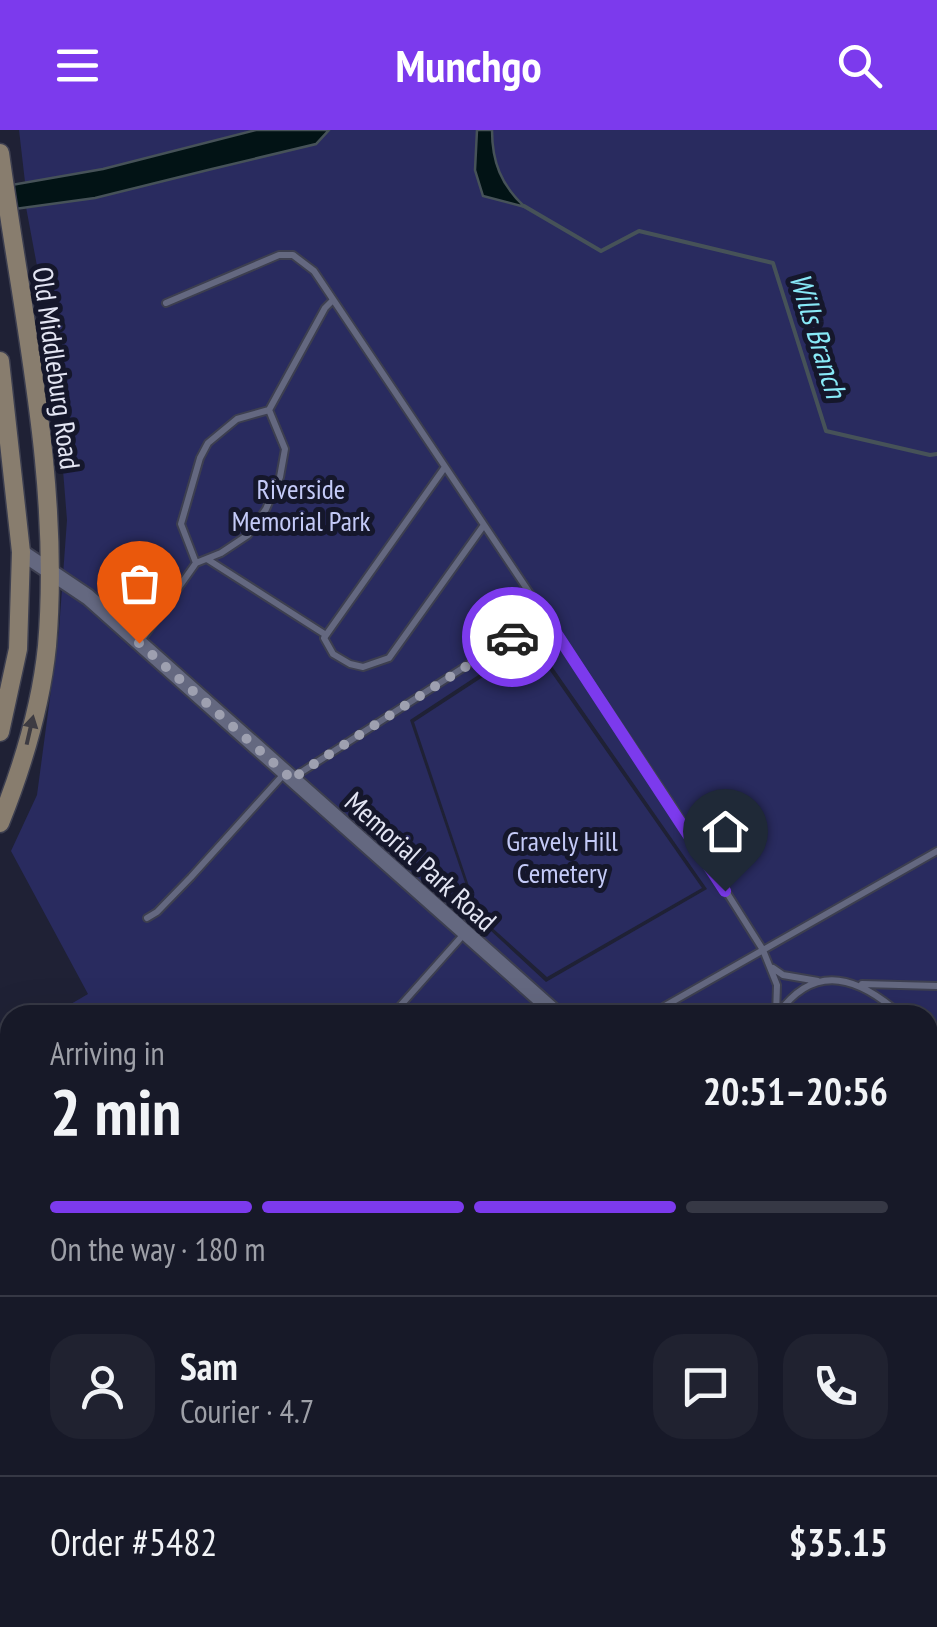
<!DOCTYPE html>
<html lang="en">
<head>
<meta charset="utf-8">
<style>
	:root { --surface:#171928; --page:#202230; --text:#f1f3f6; --muted:#9ea0a8; --line:#363845; --accent:#7c3aed }
	body { margin:0; font-family:"PT Sans Narrow",sans-serif; background:var(--page); color:var(--text); height:100vh; display:flex; flex-direction:column; font-size:38px; white-space:nowrap }
	* { box-sizing:border-box; margin:0 }
	p { font-size:32px; color:var(--muted) }
	.icon { flex:none; width:55px; height:55px; fill:none; stroke:currentColor; stroke-width:2; stroke-linecap:round; stroke-linejoin:round }
	.map { position:relative; flex:1; overflow:hidden }
	.panel { position:absolute; left:0px; top:875px; width:938px; height:622px; display:flex; flex-direction:column; background:var(--surface); border-radius:30px 30px 0 0; box-shadow:0 10px 40px #0002,0 0 0 2px var(--line) }
	.panel>* { flex:none }
	.pin { position:absolute; display:grid; place-items:center; width:85px; height:85px; color:#fff; margin:-102px -42px; border-radius:50% 50% 50% 0; rotate:-45deg; box-shadow:0 0 10px #0007 }
	.pin .icon { rotate:45deg }
	.courier { position:absolute; display:grid; place-items:center; width:100px; height:100px; margin:-50px; border:8px solid #7c3aed; border-radius:50%; background:#fff; color:#222; box-shadow:0 2px 12px #0007 }
	.headline em { font-style:normal; font-weight:700 }
	.headline div { display:flex; flex-direction:column-reverse }
	.headline { display:flex; align-items:center; justify-content:space-between; height:170px; padding:0 50px }
	h1 { font-size:65px; font-weight:700; line-height:75px }
	.bar { display:grid; grid-template-columns:repeat(4,1fr); gap:15px 10px; align-content:center; height:120px; padding:0 50px }
	.bar i { height:12px; border-radius:8px; background:var(--line) }
	.bar .current { background:var(--accent) }
	.bar p { grid-column:span 4 }
	.line { display:flex; align-items:center; gap:25px; padding:0 50px; border-top:2px solid var(--line) }
	.line div { flex:1 }
	.round { display:grid; place-items:center; flex:none; width:105px; height:105px; border-radius:30px; background:var(--page) }
	header { display:flex; justify-content:space-between; align-items:center; height:130px; padding:0 50px; background:var(--accent); color:#fff; font-size:45px; font-weight:700 }
	.map>svg:first-child { display:block }
	.green { fill:#292b5f; fill-rule:evenodd }
	.water { fill:#021315; stroke:#465258; stroke-width:2.5 }
	.lines { fill:none; stroke-linecap:round; stroke-linejoin:round }
	.stream { stroke:#465258; stroke-width:4 }
	.service-casing { stroke:#3d3f50; stroke-width:10 }
	.minor-casing { stroke:#3d3f50; stroke-width:15 }
	.tertiary-casing { stroke:#3d3f50; stroke-width:19 }
	.secondary-casing { stroke:#3d3f50; stroke-width:21 }
	.service { stroke:#646880; stroke-width:6 }
	.minor { stroke:#646880; stroke-width:11 }
	.tertiary { stroke:#646880; stroke-width:15 }
	.secondary { stroke:#887d6e; stroke-width:18 }
	.oneway { fill:#3d3b42 }
	.done { stroke:#9ea0b0; stroke-width:10; stroke-dasharray:0 18 }
	.route { stroke:#7c3aed; stroke-width:12 }
	.labels { text-anchor:middle; dominant-baseline:central; stroke-width:10; stroke-linejoin:round; paint-order:stroke }
	.street-label { font-size:28px; fill:#e3e5f3; stroke:#15172b }
	.park-label { font-size:28px; fill:#c4caf7; stroke:#15172b }
	.water-label { font-size:30px; font-style:italic; fill:#88e9f7; stroke:#15172b }
</style>
</head>
<body>
<header><svg class="icon" aria-label="menu" viewBox="0 0 24 24"><path d="M4 6h16M4 12h16M4 18h16"/></svg>Munchgo<svg class="icon" aria-label="search" viewBox="0 0 24 24"><circle cx="10" cy="10" r="6"/><path d="M15 15l6 6"/></svg></header>
<div class="map">
<svg width="937" height="1497" viewBox="0 0 937 1497">
	<rect width="100%" height="100%" fill="#1f2135"/>
	<path class="green" d="M19,0h237l-153,39 -78,13z
		M329,0h148l-2,40 48,35c-23,-21 -31,-44 -31,-75h445v1400l-9,5v-520h-876l36,-21 -77,-143 26,-56 22,-165 8,-110 -13,-163 -28,-150 69,-9 221,-54zM533,509l174,250 -161,93 -69,-64 -67,-198z
		M532,515l170,243 -155,89 -68,-61 -65,-194z
		M424,1488h164l5,9h-123l-5,-8 -15,8h-21z"/>
	<path class="water" d="M256,0h73l-13,14 -104,25 -117,29 -95,13v-24l103,-18z
		M477,0h15c0,32 9,55 33,77l-42,-11 -8,-26z"/>
	<g class="lines">
		<path class="stream" d="M524,76l77,45 38,-20 134,32 53,168 104,24 7,-1"/>
		<g class="service-casing">
			<path id="service" d="M166,173l113,-48h14l21,16 355,530 94,149 14,35 -1,30
				M445,337l-121,171 9,16 17,10 13,3 26,-9 95,-133
				M207,429l119,76
				M196,433l-15,-39 19,-66 8,-15 29,-24 32,-9
				M140,512l56,-79 25,-10 27,-18 18,-26 14,-32 5,-28 -16,-39 56,-102 8,-8
				M296,649l4,-6 245,-158
				M147,788l10,-6 34,-35 93,-103
				M773,838l10,7 35,6
				M862,854l75,2
				M778,884c38,-54 83,-35 123,1
				M392,885l72,-81
				M649,885l288,-164
				M928,908l9,9
				M928,1094l9,8
				M928,1290l9,-11
				M928,1304l9,8
				M928,1462l9,-6
				M866,1497l17,-9"/>
		</g>
		<g class="minor-casing">
			<path id="minor" d="M123,1497l16,-9"/>
		</g>
		<g class="tertiary-casing">
			<path id="tertiary" d="M21,422l67,45 470,418
				M928,1213l9,8
				M928,1417l9,-5
				M786,1497l17,-9"/>
		</g>
		<g class="secondary-casing">
			<path id="secondary" d="M0,23c22,163 61,329 47,493 -6,60 -25,122 -47,177
				M0,231l21,191 -3,97 -18,83"/>
		</g>
		<use href="#service" class="service"/>
		<use href="#minor" class="minor"/>
		<use href="#tertiary" class="tertiary"/>
		<use href="#secondary" class="secondary"/>
	</g>
	<defs><path id="oneway-solid" d="M-6-.8H1V-3.2L6.5 0L1 3.2V.8H-6Z" transform="scale(2.5)"/></defs>
	<use class="oneway" href="#oneway-solid" transform="translate(30 600) rotate(-77)"/>
	<g class="lines">
		<path class="done" d="M139,513l155,138 6,-8 212,-136"/>
		<path class="route" d="M512,507l33,-21 180,275"/>
	</g>
	<g class="labels">
		<g class="street-label">
			<text transform="translate(57 238) rotate(82)">Old Middleburg Road</text>
			<text transform="translate(421 731) rotate(42)">Memorial Park Road</text>
		</g>
		<g class="park-label">
			<text x="301" y="358">Riverside<tspan x="301" dy="32">Memorial Park</tspan></text>
			<text x="562" y="710">Gravely Hill<tspan x="562" dy="32">Cemetery</tspan></text>
		</g>
		<g class="water-label">
			<text transform="translate(819 205) rotate(73)">Wills Branch</text>
		</g>
	</g>
</svg>
<div class="pin" style="left:139px;top:513px;background:#ea580c"><svg class="icon" aria-label="bag" viewBox="0 0 24 24"><path d="M5 8h14l-1 12H6zM9 8a3 3 0 0 1 6 0"/></svg></div>
<div class="pin" style="left:725px;top:761px;background:#1f2937"><svg class="icon" aria-label="home" viewBox="0 0 24 24"><path d="M3 11l9-7 9 7M6 9v11h12V9"/></svg></div>
<div class="courier" style="left:512px;top:507px"><svg class="icon" aria-label="car" viewBox="0 0 24 24"><path d="M5 17H2v-5l4-1 3-4h7l3 4 3 1v5h-3M9 17h6M6 11h13"/><circle cx="7" cy="17" r="2"/><circle cx="17" cy="17" r="2"/></svg></div>
<section class="panel">
<div class="headline"><div><h1>2 min</h1><p>Arriving in</p></div><em>20:51–20:56</em></div>
<div class="bar"><i class="current"></i><i class="current"></i><i class="current"></i><i></i><p>On the way · 180 m</p></div>
<div class="line" style="height:180px"><a class="round"><svg class="icon" aria-label="person" viewBox="0 0 24 24"><circle cx="12" cy="8" r="4"/><path d="M4 21q1-7 8-7t8 7"/></svg></a><div><b>Sam</b><p>Courier · 4.7</p></div><a class="round"><svg class="icon" aria-label="chat" viewBox="0 0 24 24"><path d="M4 5h16v11H9l-5 4z"/></svg></a><a class="round"><svg class="icon" aria-label="phone" viewBox="0 0 24 24"><path d="M5 4h4l2 5-3 2q2 4 5 5l2-3 5 2v4C11 20 4 13 5 4z"/></svg></a></div>
<div class="line" style="height:130px"><div>Order #5482</div><b>$35.15</b></div>
</section>
</div>
</body>
</html>
